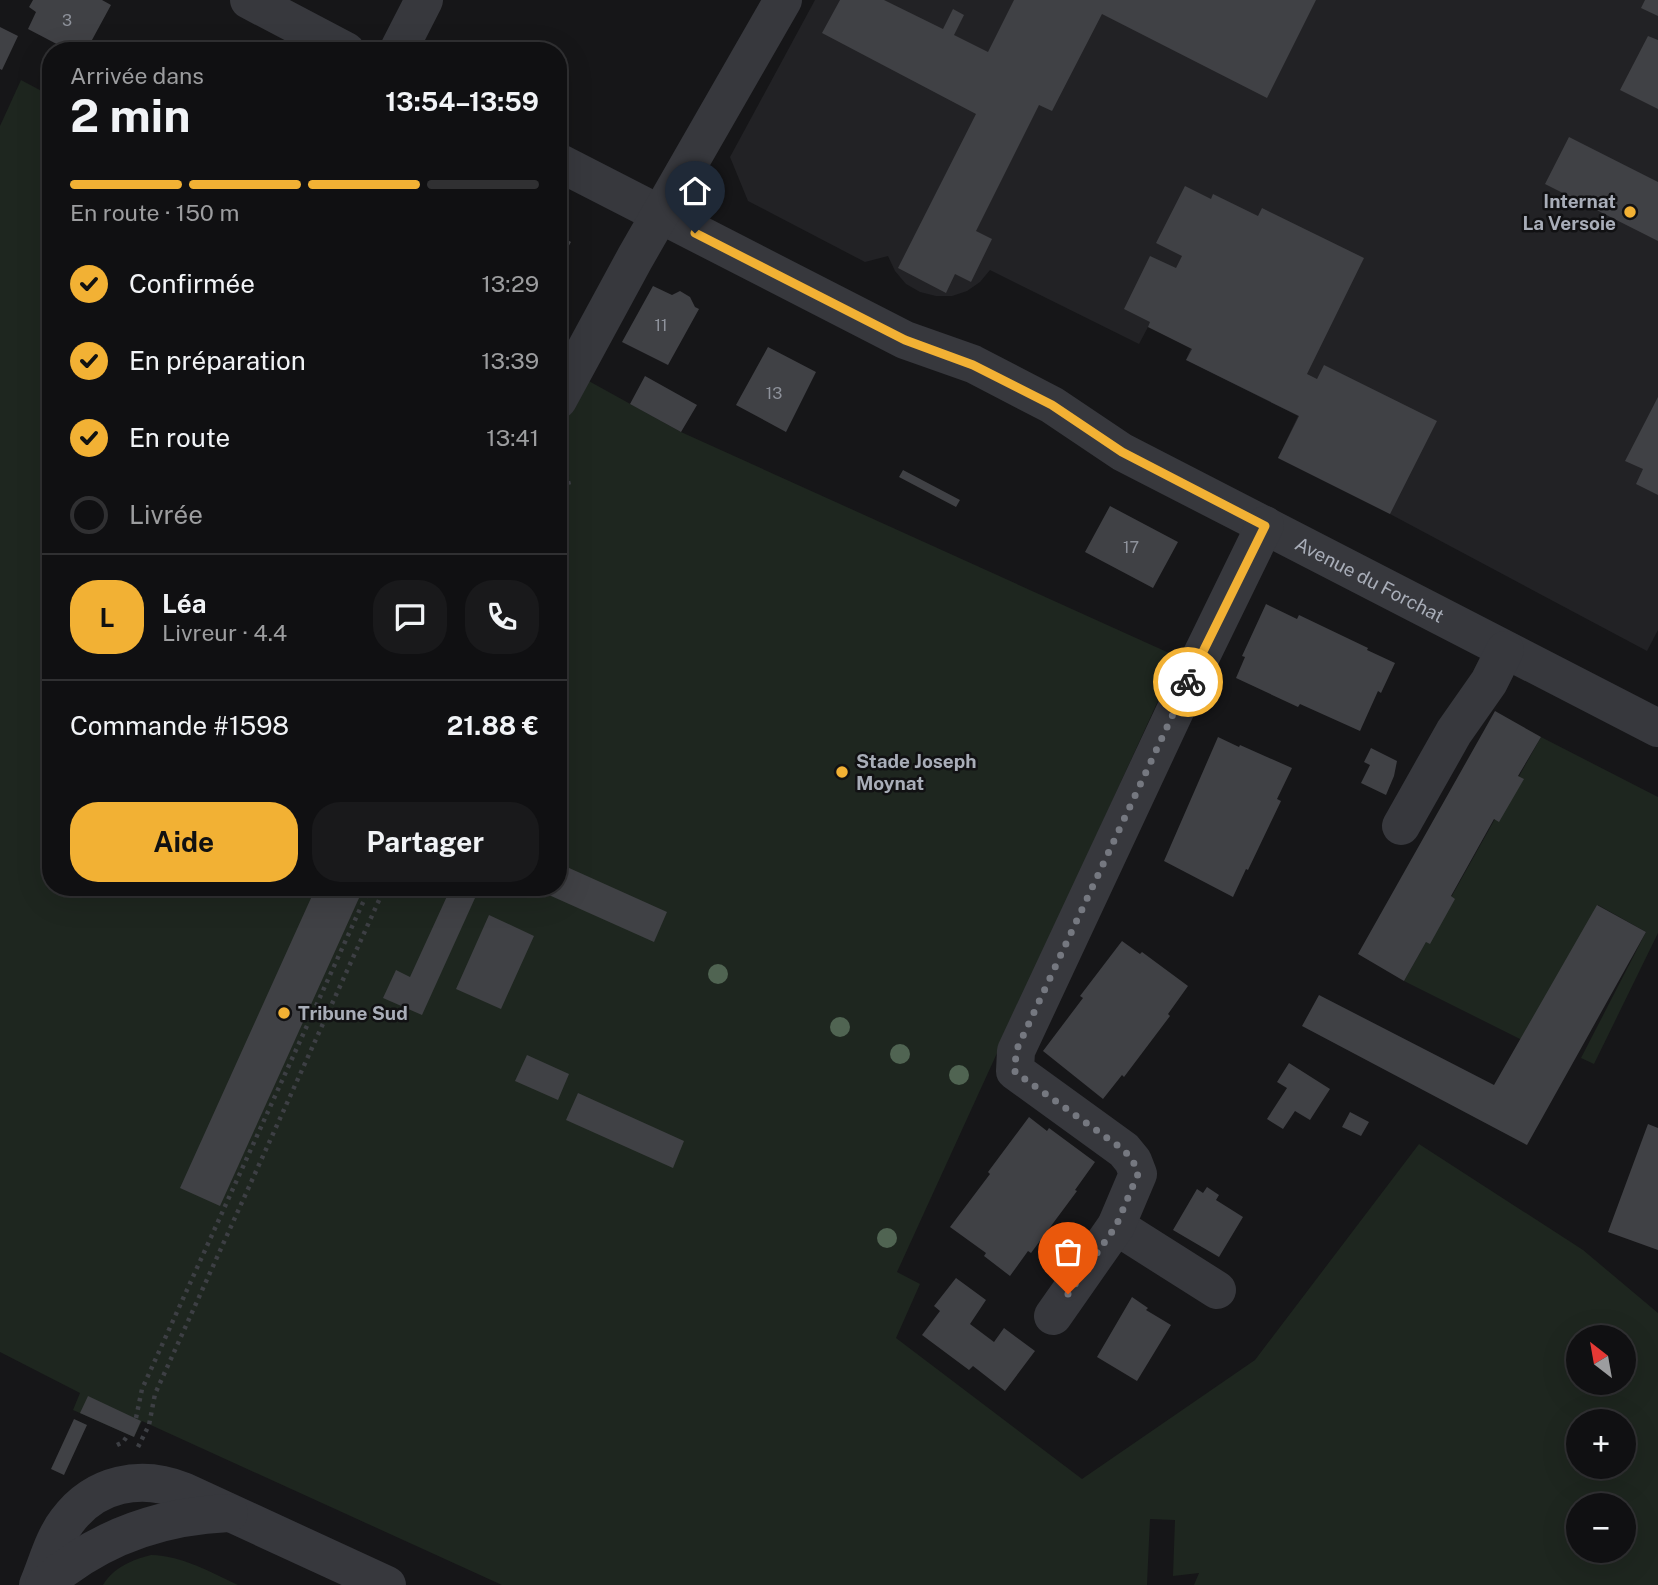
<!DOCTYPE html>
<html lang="fr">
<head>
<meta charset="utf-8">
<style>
	:root { --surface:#101012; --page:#19191b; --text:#f1f3f6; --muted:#9c9d9f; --line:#303032; --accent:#f2b134 }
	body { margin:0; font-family:"Public Sans",sans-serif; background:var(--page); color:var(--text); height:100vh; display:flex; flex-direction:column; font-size:26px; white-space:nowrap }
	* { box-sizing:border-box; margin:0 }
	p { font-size:23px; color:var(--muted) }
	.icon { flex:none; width:38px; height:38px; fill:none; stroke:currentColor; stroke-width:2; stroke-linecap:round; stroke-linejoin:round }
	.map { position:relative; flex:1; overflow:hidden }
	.panel { position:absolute; left:42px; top:42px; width:525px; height:854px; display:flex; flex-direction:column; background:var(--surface); border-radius:28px; box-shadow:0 7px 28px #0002,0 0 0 2px var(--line) }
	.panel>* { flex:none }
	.needle { width:46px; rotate:329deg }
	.fabs { position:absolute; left:1566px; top:1325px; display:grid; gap:14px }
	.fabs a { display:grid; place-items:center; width:70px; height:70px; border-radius:50%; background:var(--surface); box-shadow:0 7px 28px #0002,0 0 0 2px var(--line); font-size:35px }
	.pin { position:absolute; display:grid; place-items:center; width:60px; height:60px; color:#fff; margin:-72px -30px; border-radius:50% 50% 50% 0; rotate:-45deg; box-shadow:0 0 7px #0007 }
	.pin .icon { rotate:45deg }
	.courier { position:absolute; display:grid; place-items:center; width:70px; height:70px; margin:-35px; border:5px solid #f2b134; border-radius:50%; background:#fff; color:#222; box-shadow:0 2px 9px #0007 }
	.headline em { font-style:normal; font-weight:700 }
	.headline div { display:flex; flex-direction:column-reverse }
	.headline { display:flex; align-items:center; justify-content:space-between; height:119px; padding:0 28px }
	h1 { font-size:46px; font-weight:700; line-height:52px }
	.bar { display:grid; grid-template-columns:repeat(4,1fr); gap:10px 7px; align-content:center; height:84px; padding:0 28px }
	.bar i { height:9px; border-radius:5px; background:var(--line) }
	.bar .selected { background:var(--accent) }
	.bar p { grid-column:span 4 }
	.line { display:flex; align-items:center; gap:18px; padding:0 28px; border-top:2px solid var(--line) }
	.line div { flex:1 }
	.round { display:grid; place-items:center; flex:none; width:74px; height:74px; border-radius:28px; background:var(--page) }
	ol { padding:0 28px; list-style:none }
	li { display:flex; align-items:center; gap:21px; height:77px }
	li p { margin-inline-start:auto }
	li .icon { padding:7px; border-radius:50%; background:var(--accent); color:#111; stroke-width:4 }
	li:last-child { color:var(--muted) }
	li i { width:38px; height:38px; border:4px solid var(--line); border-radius:50% }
	.cta { display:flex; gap:14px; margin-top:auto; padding:14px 28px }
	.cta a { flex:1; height:80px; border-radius:28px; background:var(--accent); color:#111; font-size:28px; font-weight:700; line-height:80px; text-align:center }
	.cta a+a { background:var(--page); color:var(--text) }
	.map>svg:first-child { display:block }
	.built { fill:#222225 }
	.green { fill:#1e261f; fill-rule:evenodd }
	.building { fill:#404145 }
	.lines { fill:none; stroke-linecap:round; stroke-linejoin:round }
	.path { stroke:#3d3f44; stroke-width:4.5; stroke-dasharray:3.5 5; stroke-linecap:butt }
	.minor { stroke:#37383d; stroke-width:38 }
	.tree { fill:#506452 }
	.done { stroke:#757880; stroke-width:7; stroke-dasharray:0 12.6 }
	.route { stroke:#f2b134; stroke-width:9 }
	.poi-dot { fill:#f2b134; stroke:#111113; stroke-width:2.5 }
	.labels { text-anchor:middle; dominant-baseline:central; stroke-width:5; stroke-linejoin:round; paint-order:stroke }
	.number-label { font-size:16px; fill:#8e929b }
	.poi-label { font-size:19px; font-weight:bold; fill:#a8adb8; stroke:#111113; text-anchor:start }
	.street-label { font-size:19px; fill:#a8adb8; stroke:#111113 }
</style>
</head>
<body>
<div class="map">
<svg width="1658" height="1585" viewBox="0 0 1658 1585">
	<rect width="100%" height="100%" fill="#161618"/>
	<path class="built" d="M815,0h843v630l-11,21 -257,-137 -112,-56 20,-42 -112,-56 5,-12 -43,-21 -9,17 -149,-74 -10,12 -13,9 -15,5h-16l-16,-4 -14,-8 -11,-13 -7,-15 -23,6 -117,-61 -18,-44z"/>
	<path class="green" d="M21,80l30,16v791h507v-523l123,68 497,225 -281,615 23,12 -24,54 186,141 173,-119 164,-216 164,106 75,63v272h-464l5,-12 -26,3 2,-56 -25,-1 -3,66h-645l-360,-164 -8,16 -61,-27 7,-17 -80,-41v-1226zM1578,1337h46v45h-46zM1578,1421h46v45h-46zM1578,1505h46v45h-46z
		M1541,737l117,60v136l-64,131 -13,-6 65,-126 -48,-27 -76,135 -118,-59z
		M151,1555c32,1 59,17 87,30h-135c11,-18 29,-25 48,-30z"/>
	<path class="building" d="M33,0h69l9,5 -25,46h-16l-42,-22 8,-17 -7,-5z
		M840,0h44l59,29 10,-20 11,6 -10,20 34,17 26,-52h302l-49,98 -165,-84 -50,97 -13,-6 -63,126 16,8 -21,43 -16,-8 -9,19 -48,-25 78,-154 -154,-81z
		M1645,0h13v16l-17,-8z
		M0,27l18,9 -16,34 -2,-1z
		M1648,36l10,4v69l-38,-19z
		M1569,137l89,45v59l-113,-57z
		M1185,186l26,13 2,-5 45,22 4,-8 102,50 -57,116 10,5 7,-14 113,56 -47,93 -112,-56 21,-42 -113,-56 6,-11 -44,-22 2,-5 -26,-13 26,-53 26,12 6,-12 -26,-13z
		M558,234l13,8 -13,23z
		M653,286l19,9 8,-4 10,6 5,10 4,2 -31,56 -46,-23z
		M768,347l48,25 -30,60 -50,-27z
		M645,376l52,29 -16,27 -51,-28z
		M1658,397v98l-22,-11 7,-15 -18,-8z
		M903,470l57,30 -4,7 -57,-30z
		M1110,506l68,36 -25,46 -68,-36z
		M1266,604l31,15 2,-4 69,33 -1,2 28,13 -14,30 -3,-2 -18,40 -60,-27 -2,3 -62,-29 9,-21 -3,-1z
		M1495,711l46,26 -23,39 6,3 -25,43 -5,-3 -43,77 4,3 -25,45 -4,-2 -22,39 -46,-27z
		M1218,737l21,10 1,-2 52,23 -15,31 4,2 -33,69 -2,-1 -13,28 -69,-36z
		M1371,748l26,13 -3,15 -8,19 -25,-12 9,-18 -6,-3z
		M558,863l109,49 -13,30 -123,-55h27z
		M316,887h48l-144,319 -40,-18z
		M431,887h49l-58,128 -39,-17 13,-28 14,7 38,-83z
		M1597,905l49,27 -119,213 -225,-119 17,-31 175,90z
		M489,915l45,21 -33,73 -45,-20z
		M1122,941l18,13 2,-2 46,34 -20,28 2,2 -46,61 -2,-2 -19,24 -60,-48 40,-53 -3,-2z
		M527,1055l42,19 -11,26 -43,-19z
		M1289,1063l41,26 -20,31 -15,-9 -12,18 -16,-10 20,-31 -10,-6z
		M578,1093l106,48 -11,27 -107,-48z
		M1350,1112l19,10 -8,14 -19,-9z
		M1029,1117l18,14 2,-3 46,34 -20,28 2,1 -46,62 -3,-2 -18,25 -26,-20 2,-3 -36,-26 40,-53 -2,-2z
		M1648,1124l10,4v122l-50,-18z
		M1207,1187l12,8 -3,5 27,17 -24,40 -46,-27 24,-41 6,4z
		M956,1278l30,22 -16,24 24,18 10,-14 31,23 -30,40 -32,-25 -4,4 -47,-35 18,-24 -6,-5z
		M1132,1297l16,11 -2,2 25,15 -34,56 -40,-24z
		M88,1396l53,25 -7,16 -54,-24z
		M74,1419l13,6 -23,50 -13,-6z"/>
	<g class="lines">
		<path class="path" d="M558,440l11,45 -11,25
			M558,475l6,-12
			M136,1418l6,-29 228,-502
			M117,1445l6,-3 5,-7
			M138,1447l11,-22 6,-31 230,-507"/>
		<g class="minor">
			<path d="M249,0l97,51"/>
			<path d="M398,51l26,-51"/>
			<path id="s1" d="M558,162l347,178 68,24 79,41 70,47 536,276"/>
			<path d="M558,400l77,-142 148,-258"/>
			<path d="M1401,826l53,-94 35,-50 16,-32"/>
			<path d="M1116,1226l101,64"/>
			<path d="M1053,1316l63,-90 22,-52 -5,-13 -9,-11 -109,-79 1,-20 173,-370 76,-156"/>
			<path d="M38,1585c9,-21 15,-46 29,-64 28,-38 74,-47 116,-30l204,94"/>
			<path d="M44,1585c53,-47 115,-69 185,-72"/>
		</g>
	</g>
	<g class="tree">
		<circle cx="718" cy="974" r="10"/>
		<circle cx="840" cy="1027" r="10"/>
		<circle cx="900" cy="1054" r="10"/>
		<circle cx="959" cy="1075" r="10"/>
		<circle cx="887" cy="1238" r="10"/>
	</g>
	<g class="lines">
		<path class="done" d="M1068,1294l48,-68 22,-52 -5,-13 -9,-11 -109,-78 1,-21 172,-369"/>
		<path class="route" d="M695,233l210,107 68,25 79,40 70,47 143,74 -77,156"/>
	</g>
	<g class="poi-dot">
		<circle cx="1630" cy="212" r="7"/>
		<circle cx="842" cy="772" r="7"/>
		<circle cx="284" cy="1013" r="7"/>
	</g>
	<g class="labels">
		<g class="number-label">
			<text x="67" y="20">3</text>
			<text x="661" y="325">11</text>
			<text x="774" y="393">13</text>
			<text x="1131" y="547">17</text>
		</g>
		<g class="poi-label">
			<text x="1616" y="201" text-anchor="end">Internat<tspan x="1616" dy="22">La Versoie</tspan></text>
			<text x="856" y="761">Stade Joseph<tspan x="856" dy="22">Moynat</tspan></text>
			<text x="298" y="1013">Tribune Sud</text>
		</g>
		<g class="street-label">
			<text stroke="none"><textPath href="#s1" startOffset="914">Avenue du Forchat</textPath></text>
		</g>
	</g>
</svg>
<div class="fabs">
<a><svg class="needle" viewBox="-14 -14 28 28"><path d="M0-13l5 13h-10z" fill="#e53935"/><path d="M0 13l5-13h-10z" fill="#9c9d9f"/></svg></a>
<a>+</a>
<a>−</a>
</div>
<div class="pin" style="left:1068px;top:1294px;background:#ea580c"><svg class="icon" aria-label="bag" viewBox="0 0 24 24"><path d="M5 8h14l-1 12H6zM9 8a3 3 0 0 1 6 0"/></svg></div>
<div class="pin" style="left:695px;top:233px;background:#1f2937"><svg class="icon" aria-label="home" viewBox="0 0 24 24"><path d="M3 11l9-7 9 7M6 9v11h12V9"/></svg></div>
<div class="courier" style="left:1188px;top:682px"><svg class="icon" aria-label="bike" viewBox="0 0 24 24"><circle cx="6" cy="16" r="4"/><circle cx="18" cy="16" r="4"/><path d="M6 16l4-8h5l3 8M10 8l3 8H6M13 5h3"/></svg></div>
<section class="panel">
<div class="headline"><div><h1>2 min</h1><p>Arrivée dans</p></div><em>13:54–13:59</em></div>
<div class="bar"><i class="selected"></i><i class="selected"></i><i class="selected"></i><i></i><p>En route · 150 m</p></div>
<ol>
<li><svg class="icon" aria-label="check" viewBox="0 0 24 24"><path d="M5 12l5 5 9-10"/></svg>Confirmée<p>13:29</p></li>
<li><svg class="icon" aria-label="check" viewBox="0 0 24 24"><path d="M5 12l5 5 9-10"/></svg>En préparation<p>13:39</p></li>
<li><svg class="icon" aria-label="check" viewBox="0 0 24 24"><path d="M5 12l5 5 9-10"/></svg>En route<p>13:41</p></li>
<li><i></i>Livrée</li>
</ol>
<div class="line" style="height:126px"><b class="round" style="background:var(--accent);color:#111">L</b><div><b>Léa</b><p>Livreur · 4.4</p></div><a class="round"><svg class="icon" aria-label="chat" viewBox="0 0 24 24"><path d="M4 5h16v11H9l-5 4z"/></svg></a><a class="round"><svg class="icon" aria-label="phone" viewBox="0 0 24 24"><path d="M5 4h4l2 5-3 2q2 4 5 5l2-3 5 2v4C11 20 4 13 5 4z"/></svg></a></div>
<div class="line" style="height:91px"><div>Commande #1598</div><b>21.88 €</b></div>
<div class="cta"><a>Aide</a><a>Partager</a></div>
</section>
</div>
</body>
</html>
